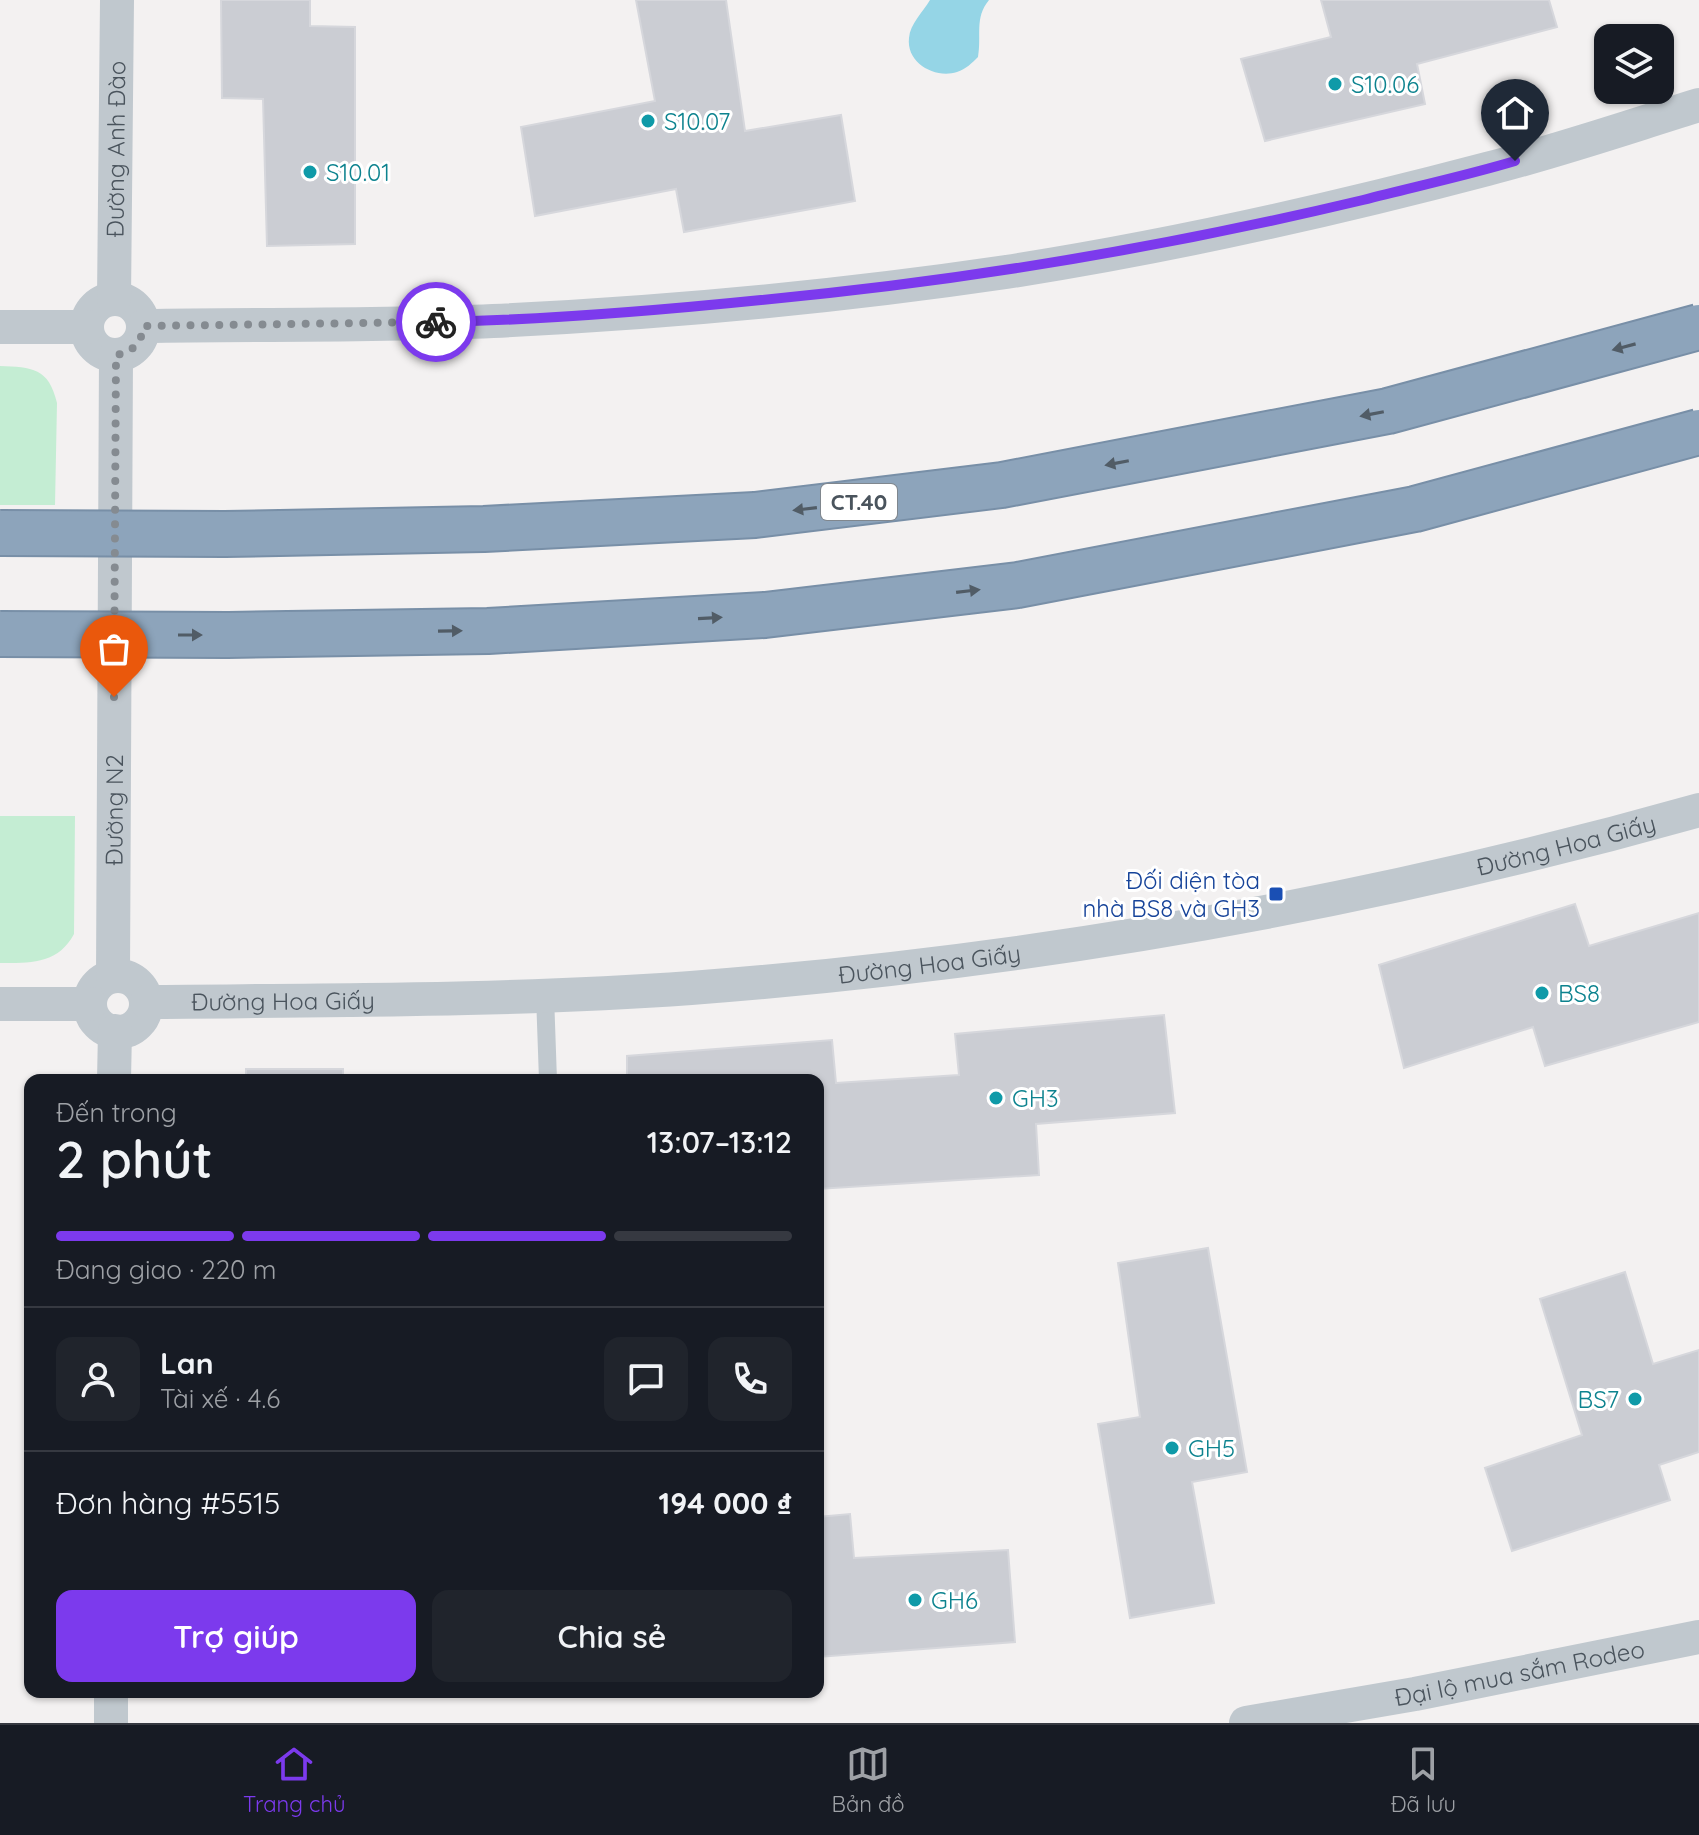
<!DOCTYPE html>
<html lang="vi">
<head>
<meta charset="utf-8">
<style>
	:root { --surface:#171b24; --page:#20242c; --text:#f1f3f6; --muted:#9ea1a6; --line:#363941; --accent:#7c3aed }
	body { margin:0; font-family:Quicksand,sans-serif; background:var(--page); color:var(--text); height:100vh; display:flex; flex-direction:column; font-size:30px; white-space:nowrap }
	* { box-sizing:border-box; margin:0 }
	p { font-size:26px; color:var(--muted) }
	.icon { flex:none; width:44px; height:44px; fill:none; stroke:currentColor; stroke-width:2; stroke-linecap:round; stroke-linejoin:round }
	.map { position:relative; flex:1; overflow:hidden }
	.details { position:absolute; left:24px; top:1074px; width:800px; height:624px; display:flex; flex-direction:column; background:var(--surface); border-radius:16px; box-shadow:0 2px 6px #0004 }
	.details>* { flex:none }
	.fabs { position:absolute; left:1594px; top:24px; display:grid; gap:16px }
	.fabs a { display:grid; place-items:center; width:80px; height:80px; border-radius:16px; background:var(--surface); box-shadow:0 2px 6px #0004; font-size:40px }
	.pin { position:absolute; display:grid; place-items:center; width:68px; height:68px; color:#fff; margin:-82px -34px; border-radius:50% 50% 50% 0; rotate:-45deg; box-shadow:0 0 8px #0007 }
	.pin .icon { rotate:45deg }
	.courier { position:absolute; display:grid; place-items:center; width:80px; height:80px; margin:-40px; border:6px solid #7c3aed; border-radius:50%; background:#fff; color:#222; box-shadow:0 2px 10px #0007 }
	.headline em { font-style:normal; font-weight:600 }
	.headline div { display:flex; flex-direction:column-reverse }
	.headline { display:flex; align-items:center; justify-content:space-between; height:136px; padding:0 32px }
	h1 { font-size:52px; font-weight:600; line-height:60px }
	.bar { display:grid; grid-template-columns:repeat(4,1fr); gap:12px 8px; align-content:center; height:96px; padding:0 32px }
	.bar i { height:10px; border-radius:6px; background:var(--line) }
	.bar .active { background:var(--accent) }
	.bar p { grid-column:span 4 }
	.line { display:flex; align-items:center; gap:20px; padding:0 32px; border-top:2px solid var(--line) }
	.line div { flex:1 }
	.round { display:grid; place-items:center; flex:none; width:84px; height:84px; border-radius:16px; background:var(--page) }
	.primary-button { display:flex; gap:16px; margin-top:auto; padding:16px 32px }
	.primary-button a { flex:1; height:92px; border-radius:16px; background:var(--accent); color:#fff; font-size:32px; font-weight:600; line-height:92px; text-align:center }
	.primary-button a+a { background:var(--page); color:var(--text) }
	.tab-bar { display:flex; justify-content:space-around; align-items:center; height:112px; border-top:2px solid var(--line); background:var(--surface); font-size:22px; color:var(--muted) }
	.tab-bar a { display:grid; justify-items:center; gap:4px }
	.tab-bar .active { color:var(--accent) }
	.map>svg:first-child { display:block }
	.green { fill:#c4edd3 }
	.water { fill:#95d5e6 }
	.building { fill:#cbcdd3; stroke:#d6d7dc; stroke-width:2 }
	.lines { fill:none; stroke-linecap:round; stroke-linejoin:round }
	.service { stroke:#c0c8ce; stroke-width:18 }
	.minor { stroke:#c0c8ce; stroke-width:34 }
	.motorway-bridge-casing { stroke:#788fa7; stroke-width:48; stroke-linecap:butt }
	.motorway-bridge { stroke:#8da4bb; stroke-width:44 }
	.oneway { fill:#515c66 }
	.done { stroke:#858b91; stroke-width:8; stroke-dasharray:0 14.4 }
	.route { stroke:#7c3aed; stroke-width:10 }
	.culture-dot { fill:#0f9aa8; stroke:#fff; stroke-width:3 }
	.transit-dot { fill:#1a4fb4; stroke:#fff; stroke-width:3 }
	.labels { text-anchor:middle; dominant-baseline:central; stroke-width:6; stroke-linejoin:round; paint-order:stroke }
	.shield { fill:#fff; stroke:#80878e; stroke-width:2 }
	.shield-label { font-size:22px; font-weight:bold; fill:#4a545d }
	.culture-label { font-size:24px; fill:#0d838f; stroke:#fff; text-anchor:start }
	.street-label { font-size:24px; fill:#4a545d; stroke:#fff }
	.transit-label { font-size:24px; fill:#164399; stroke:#fff; text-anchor:end }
</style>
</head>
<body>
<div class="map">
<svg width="1699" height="1723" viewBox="0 0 1699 1723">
	<rect width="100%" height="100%" fill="#f3f1f1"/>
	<path class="green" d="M0,366c32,1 49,2 57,37l-2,102h-55z
		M0,816h75l-1,118c-16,30 -43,29 -74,29z"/>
	<path class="water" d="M930,0h59c-15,18 -7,36 -11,57 -6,6 -12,12 -21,15 -22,7 -51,-9 -48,-34 1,-14 14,-26 21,-38z"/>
	<path class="building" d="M221,0h89v26l45,1v217l-88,2 -4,-147 -41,-1z
		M636,0h90l19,131 96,-16 14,86 -171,31 -8,-43 -141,27 -14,-89 134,-26z
		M1321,0h228l8,27 -140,37 8,40 -160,37 -24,-82 90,-22z
		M1575,904l14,42 110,-33v109l-154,44 -12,-39 -129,41 -25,-103z
		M1164,1015l11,98 -139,11 3,51 -221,14v-109h-191v-24l205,-16 4,43 123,-8 -4,-41z
		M246,1069h97v11h-97z
		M1208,1248l39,224 -55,10 22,121 -84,15 -32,-194 42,-7 -22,-154z
		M1625,1272l28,92 46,-14v102l-40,13 11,35 -158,51 -27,-83 97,-33 -42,-136z
		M850,1514l4,44 154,-8 7,92 -197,15v-140z"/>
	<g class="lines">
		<path class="service" d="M545,995l3,85"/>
		<g class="minor">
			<circle cx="115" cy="327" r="28"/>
			<path id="s1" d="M114,299l3,-299"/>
			<path d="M144,326c116,-2 233,0 349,-5 171,-8 343,-24 513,-49 161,-25 322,-61 481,-103 71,-18 141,-42 212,-64"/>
			<path d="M0,327h87"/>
			<circle cx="118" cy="1004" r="28"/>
			<path id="s2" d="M113,976l3,-621"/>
			<path id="s3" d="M147,1002c181,-2 363,-1 544,-14 341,-26 679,-85 1008,-178"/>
			<path d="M0,1004h90"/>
			<path d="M114,1080l1,-49"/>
			<path d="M111,1723v-31"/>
			<path id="s4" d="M1246,1723l169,-29 284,-57"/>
		</g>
		<g class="motorway-bridge-casing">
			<path id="motorway-bridge" d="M0,533l225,1 259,-5 271,-14 247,-30 386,-74 311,-84
				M0,634l228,1 260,-4 277,-16 253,-30 397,-76 284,-77"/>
		</g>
		<use href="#motorway-bridge" class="motorway-bridge"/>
	</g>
	<defs><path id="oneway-solid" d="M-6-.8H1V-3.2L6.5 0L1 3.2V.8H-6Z" transform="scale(2)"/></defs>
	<g class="oneway">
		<use href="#oneway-solid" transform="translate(1624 347) rotate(165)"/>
		<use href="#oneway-solid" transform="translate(1372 414) rotate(169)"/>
		<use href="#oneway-solid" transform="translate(1117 463) rotate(169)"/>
		<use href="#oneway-solid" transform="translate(805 509) rotate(173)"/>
		<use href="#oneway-solid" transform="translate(968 591) rotate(-7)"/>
		<use href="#oneway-solid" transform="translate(710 618) rotate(-3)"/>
		<use href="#oneway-solid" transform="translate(450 631) rotate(-1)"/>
		<use href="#oneway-solid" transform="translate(190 635)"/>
	</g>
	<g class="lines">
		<path class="done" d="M114,697l2,-342c17,-3 25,-12 28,-29l292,-4"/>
		<path class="route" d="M436,322c109,-2 217,-11 325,-22 203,-19 404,-53 602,-100 50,-13 102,-24 152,-39"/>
	</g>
	<g class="culture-dot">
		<circle cx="1335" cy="84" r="8"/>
		<circle cx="648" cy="121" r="8"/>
		<circle cx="310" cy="172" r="8"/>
		<circle cx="1542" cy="993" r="8"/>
		<circle cx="996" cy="1098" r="8"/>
		<circle cx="1635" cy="1399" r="8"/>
		<circle cx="1172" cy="1448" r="8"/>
		<circle cx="915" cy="1600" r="8"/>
	</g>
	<rect class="transit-dot" x="1268" y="886" width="16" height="16" rx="4"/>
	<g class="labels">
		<rect class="shield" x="821" y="484" width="76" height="36" rx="6"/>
		<g class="shield-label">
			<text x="859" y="502">CT.40</text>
		</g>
		<g class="culture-label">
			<text x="1351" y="84">S10.06</text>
			<text x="664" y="121">S10.07</text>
			<text x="326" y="172">S10.01</text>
			<text x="1558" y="993">BS8</text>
			<text x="1012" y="1098">GH3</text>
			<text x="1619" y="1399" text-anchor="end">BS7</text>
			<text x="1188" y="1448">GH5</text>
			<text x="931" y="1600">GH6</text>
		</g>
		<g class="street-label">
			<text stroke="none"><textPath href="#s1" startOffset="150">Đường Anh Đào</textPath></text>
			<text stroke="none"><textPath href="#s2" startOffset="166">Đường N2</textPath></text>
			<text stroke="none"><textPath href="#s3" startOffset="1432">Đường Hoa Giấy</textPath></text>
			<text stroke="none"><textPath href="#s3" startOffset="784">Đường Hoa Giấy</textPath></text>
			<text stroke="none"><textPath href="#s3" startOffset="136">Đường Hoa Giấy</textPath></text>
			<text stroke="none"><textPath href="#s4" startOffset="278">Đại lộ mua sắm Rodeo</textPath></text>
		</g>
		<g class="transit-label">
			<text x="1260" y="880">Đối diện tòa<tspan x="1260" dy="28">nhà BS8 và GH3</tspan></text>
		</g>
	</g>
</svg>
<div class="fabs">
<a><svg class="icon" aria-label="layers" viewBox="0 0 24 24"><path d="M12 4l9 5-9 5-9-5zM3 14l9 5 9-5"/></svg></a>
</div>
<div class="pin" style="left:114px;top:697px;background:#ea580c"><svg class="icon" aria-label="bag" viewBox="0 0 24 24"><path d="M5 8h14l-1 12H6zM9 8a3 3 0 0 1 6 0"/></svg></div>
<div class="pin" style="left:1515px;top:161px;background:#1f2937"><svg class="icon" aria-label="home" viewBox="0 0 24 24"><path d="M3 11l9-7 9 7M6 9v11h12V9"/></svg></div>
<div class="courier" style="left:436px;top:322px"><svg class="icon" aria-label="bike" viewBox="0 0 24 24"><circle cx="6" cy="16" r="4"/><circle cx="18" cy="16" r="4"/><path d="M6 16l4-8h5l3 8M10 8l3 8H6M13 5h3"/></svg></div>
<section class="details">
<div class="headline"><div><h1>2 phút</h1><p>Đến trong</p></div><em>13:07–13:12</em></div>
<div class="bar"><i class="active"></i><i class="active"></i><i class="active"></i><i></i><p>Đang giao · 220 m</p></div>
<div class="line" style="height:144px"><a class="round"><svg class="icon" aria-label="person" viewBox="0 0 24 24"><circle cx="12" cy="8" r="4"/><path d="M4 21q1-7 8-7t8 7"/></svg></a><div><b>Lan</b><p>Tài xế · 4.6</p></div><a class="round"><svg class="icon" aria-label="chat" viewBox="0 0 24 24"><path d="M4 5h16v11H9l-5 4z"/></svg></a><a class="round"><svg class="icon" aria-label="phone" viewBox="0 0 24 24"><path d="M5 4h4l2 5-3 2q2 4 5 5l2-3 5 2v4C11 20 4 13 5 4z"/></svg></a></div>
<div class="line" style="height:104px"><div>Đơn hàng #5515</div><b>194 000 ₫</b></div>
<div class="primary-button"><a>Trợ giúp</a><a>Chia sẻ</a></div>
</section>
</div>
<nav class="tab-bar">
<a class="active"><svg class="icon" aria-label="home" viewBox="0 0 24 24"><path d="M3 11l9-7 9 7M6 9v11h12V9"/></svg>Trang chủ</a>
<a><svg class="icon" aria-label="map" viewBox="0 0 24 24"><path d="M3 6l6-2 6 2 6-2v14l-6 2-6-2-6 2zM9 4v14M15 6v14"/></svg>Bản đồ</a>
<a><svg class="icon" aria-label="saved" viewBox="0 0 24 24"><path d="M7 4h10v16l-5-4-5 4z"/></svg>Đã lưu</a>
</nav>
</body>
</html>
